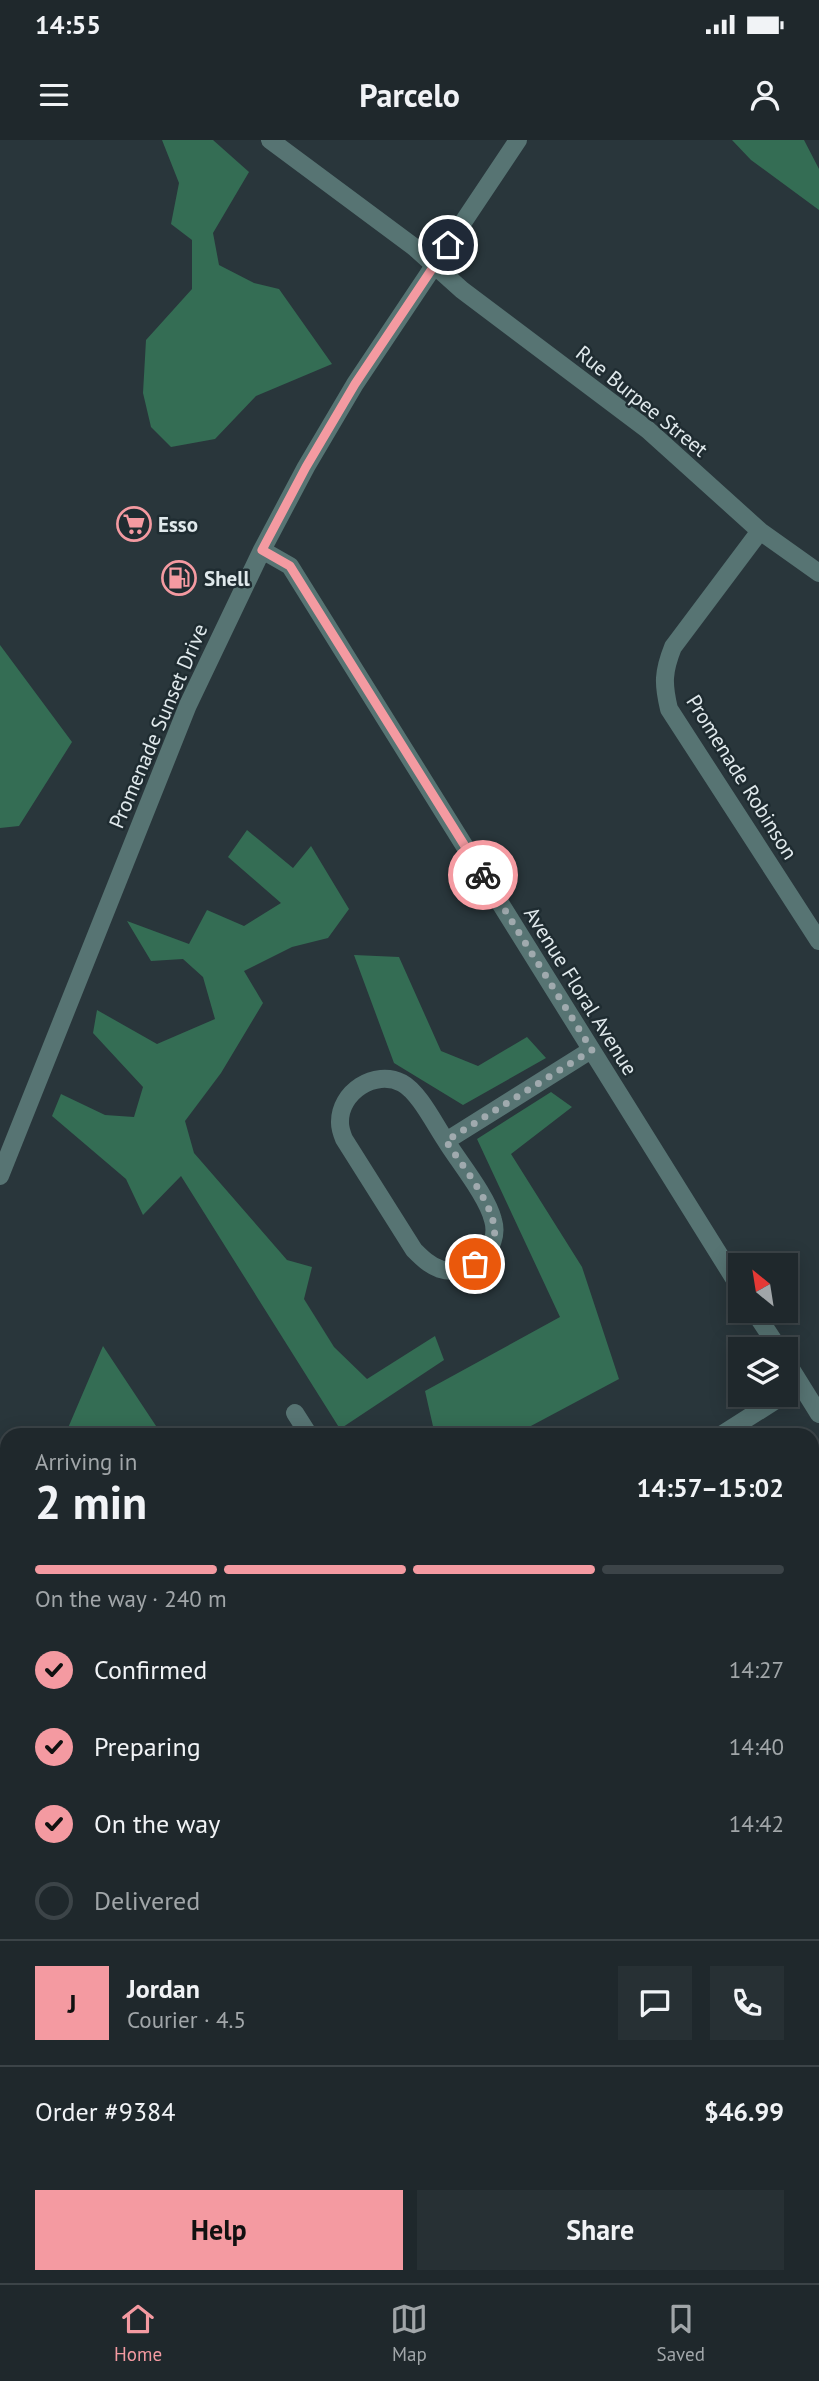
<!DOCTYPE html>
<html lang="en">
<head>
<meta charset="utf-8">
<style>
	:root { --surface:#1f282c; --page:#273034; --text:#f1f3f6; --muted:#a1a6a9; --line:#3c4448; --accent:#f49aa1 }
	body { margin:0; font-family:"PT Sans",sans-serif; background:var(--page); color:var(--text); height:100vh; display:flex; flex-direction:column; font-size:26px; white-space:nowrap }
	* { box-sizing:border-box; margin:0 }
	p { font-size:23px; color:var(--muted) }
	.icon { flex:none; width:38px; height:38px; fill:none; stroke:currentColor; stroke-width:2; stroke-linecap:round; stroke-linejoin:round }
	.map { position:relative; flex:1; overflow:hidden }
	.sheet { position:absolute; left:0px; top:1288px; width:819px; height:856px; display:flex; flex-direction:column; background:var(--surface); border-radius:21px 21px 0 0; box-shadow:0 4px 18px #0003,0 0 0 2px var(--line) }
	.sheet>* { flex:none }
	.needle { width:46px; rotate:330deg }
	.buttons { position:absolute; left:728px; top:1113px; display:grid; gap:14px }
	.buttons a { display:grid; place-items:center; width:70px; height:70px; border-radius:0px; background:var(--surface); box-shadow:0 4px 18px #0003,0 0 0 2px var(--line); font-size:35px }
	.pin { position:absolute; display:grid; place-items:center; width:60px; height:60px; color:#fff; margin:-30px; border:4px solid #fff; border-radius:50%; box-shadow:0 2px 7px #0007 }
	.courier { position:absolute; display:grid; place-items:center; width:70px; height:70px; margin:-35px; border:5px solid #f49aa1; border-radius:50%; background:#fff; color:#222; box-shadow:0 2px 9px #0007 }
	.summary em { font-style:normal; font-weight:700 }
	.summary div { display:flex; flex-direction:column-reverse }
	.summary { display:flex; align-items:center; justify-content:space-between; height:119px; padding:0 35px }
	h1 { font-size:46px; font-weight:700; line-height:52px }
	.bar { display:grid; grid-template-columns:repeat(4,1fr); gap:10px 7px; align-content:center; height:84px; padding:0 35px }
	.bar i { height:9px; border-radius:5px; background:var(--line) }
	.bar .selected { background:var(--accent) }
	.bar p { grid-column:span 4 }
	.line { display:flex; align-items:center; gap:18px; padding:0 35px; border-top:2px solid var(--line) }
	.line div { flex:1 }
	.round { display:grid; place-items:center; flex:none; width:74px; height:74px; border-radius:0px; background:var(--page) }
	ol { padding:0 35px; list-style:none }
	li { display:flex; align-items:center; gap:21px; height:77px }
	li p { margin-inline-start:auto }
	li .icon { padding:7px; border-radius:50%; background:var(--accent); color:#111; stroke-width:4 }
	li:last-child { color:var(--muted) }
	li i { width:38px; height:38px; border:4px solid var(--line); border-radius:50% }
	.primary-button { display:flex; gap:14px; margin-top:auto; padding:14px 35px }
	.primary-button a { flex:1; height:80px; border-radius:0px; background:var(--accent); color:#111; font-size:28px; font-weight:700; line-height:80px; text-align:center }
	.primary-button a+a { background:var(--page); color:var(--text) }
	.status { display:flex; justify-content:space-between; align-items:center; height:49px; padding:0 35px; background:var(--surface); direction:ltr }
	.status svg { height:19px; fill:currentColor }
	header { display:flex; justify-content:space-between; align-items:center; height:91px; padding:0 35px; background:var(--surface); font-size:32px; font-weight:700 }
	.menu { display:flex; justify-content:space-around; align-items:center; height:98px; border-top:2px solid var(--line); background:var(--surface); font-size:19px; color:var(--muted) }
	.menu a { display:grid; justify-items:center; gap:4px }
	.menu .selected { color:var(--accent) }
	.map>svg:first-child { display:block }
	.forest { fill:#346d54 }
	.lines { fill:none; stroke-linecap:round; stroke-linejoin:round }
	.minor { stroke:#577473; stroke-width:18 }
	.done { stroke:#a0aaae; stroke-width:7; stroke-dasharray:0 12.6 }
	.route { stroke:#f49aa1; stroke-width:9 }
	.labels { text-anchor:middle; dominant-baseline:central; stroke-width:5; stroke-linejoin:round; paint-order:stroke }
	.street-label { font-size:21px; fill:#e0e9ec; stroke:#1f2c31 }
	.poi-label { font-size:21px; font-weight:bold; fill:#e0e9ec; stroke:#1f2c31; text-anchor:start }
</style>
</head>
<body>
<div class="status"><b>14:55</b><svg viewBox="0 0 49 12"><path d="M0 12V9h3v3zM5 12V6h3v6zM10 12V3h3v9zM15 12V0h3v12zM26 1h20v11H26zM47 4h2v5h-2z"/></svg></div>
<header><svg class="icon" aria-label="menu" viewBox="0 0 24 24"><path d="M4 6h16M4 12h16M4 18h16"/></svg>Parcelo<svg class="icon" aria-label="person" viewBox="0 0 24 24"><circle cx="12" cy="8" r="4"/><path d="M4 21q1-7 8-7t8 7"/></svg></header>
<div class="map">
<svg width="819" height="2143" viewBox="0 0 819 2143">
	<rect width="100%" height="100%" fill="#29363b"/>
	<path class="forest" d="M162,0h51l36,32 -36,61 6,32 35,18 25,6 53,75 -76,32 -41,43 -44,8 -20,-20 -8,-34 3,-53 46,-51v-49l-21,-16 8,-41z
		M732,0h72l15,29v41l-68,-50z
		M0,505l72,97 -53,84 -19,2z
		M247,690l46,38 18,-22 38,63 -21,29 -36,9 -48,24 19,32 -42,70 -36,48 9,32 93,107 25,7 -8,32 30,48 33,32 68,-43 9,24 -104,69 -159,-253 -38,39 -17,-36 -74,-63 9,-22 44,21 29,2 9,-30 -50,-54 4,-23 60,34 58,-25 -12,-42 -20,-18 -32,2 -24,-40 62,23 18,-34 37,16 37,-23 -53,-46z
		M354,815l45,2 42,94 37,15 49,-29 19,21 -83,47 -69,-42z
		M551,952l21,15 -61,47 71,113 37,112 -105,56h-79l-10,-44 135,-74 -83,-178z
		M103,1206l59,89h-97z
		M7,1433v60l-7,-3v-40z"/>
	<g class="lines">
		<path class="minor" d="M270,0l144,107 48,43 186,140 112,101 59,42
			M760,391l-87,116c-10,25 -10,37 -4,62l150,232
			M262,410l28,16 450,722
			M446,1001c13,21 41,55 47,79 9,30 -25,58 -53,49 -11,-4 -18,-11 -26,-19l-70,-111c-2,-5 -4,-10 -4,-16 -1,-31 35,-54 62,-40 17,9 33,42 44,58l145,-91
			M0,1036l188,-471 74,-155 44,-83 49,-83 163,-244
			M754,1171l25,38
			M786,1221l33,53
			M295,1273l14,22
			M721,1295l63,-40
			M0,1656l7,8
			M0,1738l7,-18
			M812,1801l7,11
			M812,2106l7,-4
			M0,2124l7,11
			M309,2137l4,6
			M666,2137l4,6
			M754,2143l10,-6"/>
	</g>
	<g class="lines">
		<path class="done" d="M475,1124c8,-7 17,-15 19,-26 6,-27 -34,-75 -48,-97l146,-91 -109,-175"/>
		<path class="route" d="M448,105l-93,139 -49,83 -44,83 28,16 193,309"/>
	</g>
	<defs>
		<g id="supermarket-ring" transform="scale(1.75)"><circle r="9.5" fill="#1f2c31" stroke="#f49aa1" stroke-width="1.5"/><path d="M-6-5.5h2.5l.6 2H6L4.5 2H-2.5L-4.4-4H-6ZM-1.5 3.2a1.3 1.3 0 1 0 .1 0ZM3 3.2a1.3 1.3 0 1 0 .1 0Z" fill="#f49aa1"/></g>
		<g id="fuel-ring" transform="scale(1.75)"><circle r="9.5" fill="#1f2c31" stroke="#f49aa1" stroke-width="1.5"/><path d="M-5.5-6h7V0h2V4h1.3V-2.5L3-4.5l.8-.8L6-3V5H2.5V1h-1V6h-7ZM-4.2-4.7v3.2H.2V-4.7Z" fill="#f49aa1"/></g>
	</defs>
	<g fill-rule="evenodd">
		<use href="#supermarket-ring" x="134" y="384"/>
		<use href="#fuel-ring" x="179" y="438"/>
	</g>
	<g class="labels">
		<g class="street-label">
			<text transform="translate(642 261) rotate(39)">Rue Burpee Street</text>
			<text transform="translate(158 586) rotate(-67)">Promenade Sunset Drive</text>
			<text transform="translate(742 637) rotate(58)">Promenade Robinson</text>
			<text transform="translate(581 851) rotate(58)">Avenue Floral Avenue</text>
		</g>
		<g class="poi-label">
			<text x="158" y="384">Esso</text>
			<text x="204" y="438">Shell</text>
		</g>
	</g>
</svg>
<div class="buttons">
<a><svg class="needle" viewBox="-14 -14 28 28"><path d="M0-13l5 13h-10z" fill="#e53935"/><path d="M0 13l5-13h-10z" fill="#a1a6a9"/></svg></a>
<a><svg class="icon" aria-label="layers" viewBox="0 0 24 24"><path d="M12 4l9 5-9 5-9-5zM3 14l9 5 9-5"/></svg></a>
</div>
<div class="pin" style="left:475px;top:1124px;background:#ea580c"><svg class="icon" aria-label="bag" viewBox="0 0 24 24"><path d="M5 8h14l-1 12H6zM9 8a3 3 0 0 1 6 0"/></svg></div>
<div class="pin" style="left:448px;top:105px;background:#1f2937"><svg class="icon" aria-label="home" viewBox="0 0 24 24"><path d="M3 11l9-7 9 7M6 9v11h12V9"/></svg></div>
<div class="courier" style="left:483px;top:735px"><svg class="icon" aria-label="bike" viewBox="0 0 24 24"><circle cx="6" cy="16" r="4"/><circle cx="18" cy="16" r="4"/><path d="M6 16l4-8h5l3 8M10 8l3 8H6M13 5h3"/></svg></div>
<section class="sheet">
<div class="summary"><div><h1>2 min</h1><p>Arriving in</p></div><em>14:57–15:02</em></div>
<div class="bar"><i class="selected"></i><i class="selected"></i><i class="selected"></i><i></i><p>On the way · 240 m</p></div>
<ol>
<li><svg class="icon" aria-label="check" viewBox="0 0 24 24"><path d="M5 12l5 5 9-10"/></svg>Confirmed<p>14:27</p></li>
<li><svg class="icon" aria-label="check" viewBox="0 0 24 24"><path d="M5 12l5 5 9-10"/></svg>Preparing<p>14:40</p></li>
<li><svg class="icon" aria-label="check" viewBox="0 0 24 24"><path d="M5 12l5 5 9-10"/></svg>On the way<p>14:42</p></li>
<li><i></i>Delivered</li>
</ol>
<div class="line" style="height:126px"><b class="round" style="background:var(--accent);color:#111">J</b><div><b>Jordan</b><p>Courier · 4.5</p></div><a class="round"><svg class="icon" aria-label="chat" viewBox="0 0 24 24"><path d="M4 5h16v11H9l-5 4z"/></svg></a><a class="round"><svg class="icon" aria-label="phone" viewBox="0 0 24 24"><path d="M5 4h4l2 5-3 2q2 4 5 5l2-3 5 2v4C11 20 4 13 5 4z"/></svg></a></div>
<div class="line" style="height:91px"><div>Order #9384</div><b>$46.99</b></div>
<div class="primary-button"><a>Help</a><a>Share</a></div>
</section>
</div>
<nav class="menu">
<a class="selected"><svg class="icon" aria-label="home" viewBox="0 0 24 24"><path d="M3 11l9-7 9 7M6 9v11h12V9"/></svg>Home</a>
<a><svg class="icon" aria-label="map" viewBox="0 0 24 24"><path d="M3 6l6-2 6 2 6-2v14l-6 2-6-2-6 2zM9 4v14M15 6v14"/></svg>Map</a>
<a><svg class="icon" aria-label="saved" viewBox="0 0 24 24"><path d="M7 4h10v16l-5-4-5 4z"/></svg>Saved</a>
</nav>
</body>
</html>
